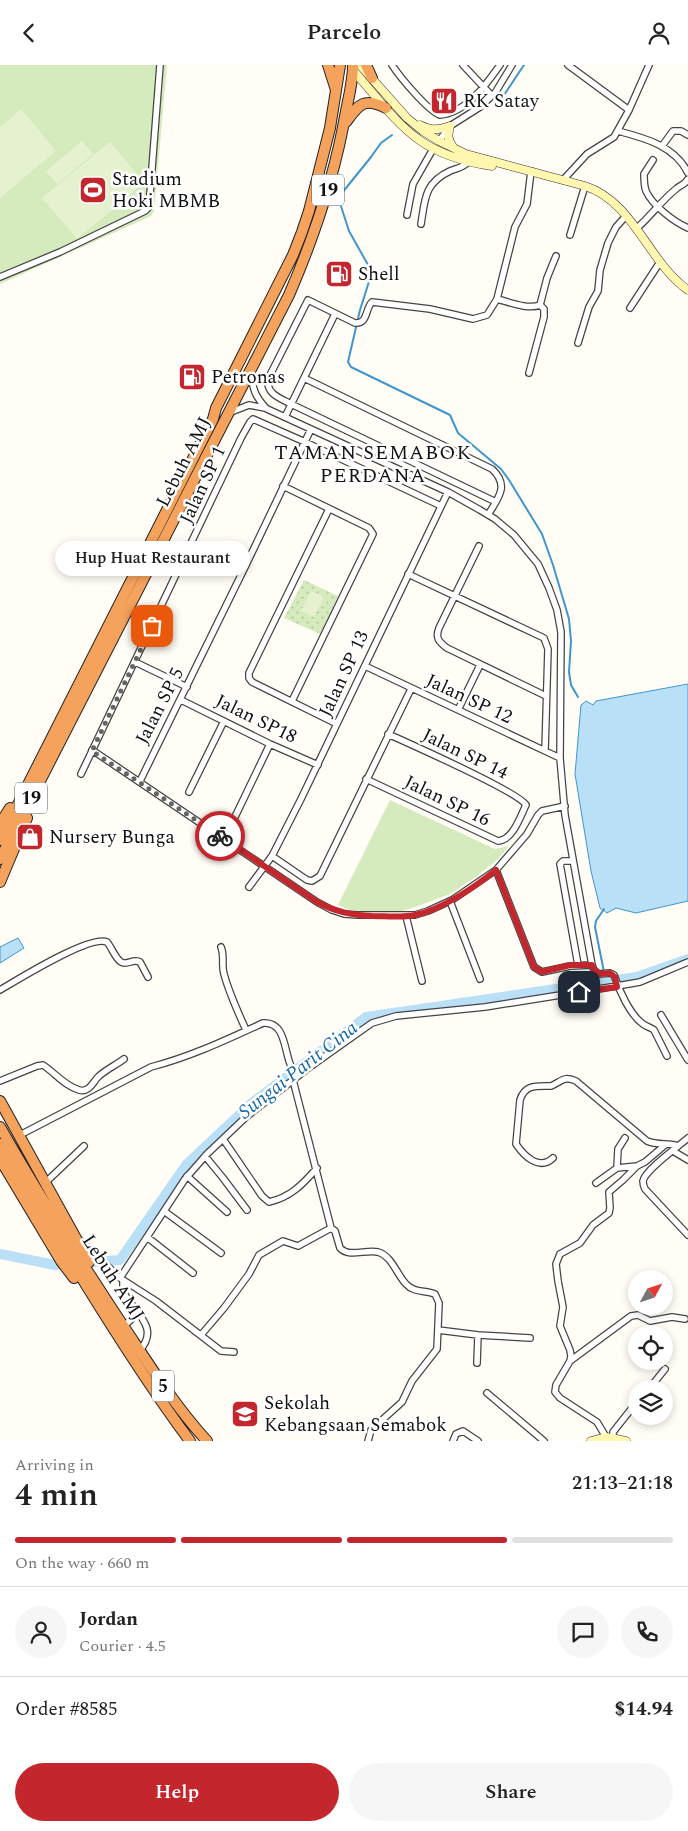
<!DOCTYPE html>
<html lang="en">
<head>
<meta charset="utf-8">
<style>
	:root { --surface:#fff; --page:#f6f6f6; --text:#222; --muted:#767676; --line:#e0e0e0; --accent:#c4262e }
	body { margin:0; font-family:Spectral,serif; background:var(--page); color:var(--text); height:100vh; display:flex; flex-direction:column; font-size:19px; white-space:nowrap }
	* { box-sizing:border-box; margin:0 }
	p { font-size:16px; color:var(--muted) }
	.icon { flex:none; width:28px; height:28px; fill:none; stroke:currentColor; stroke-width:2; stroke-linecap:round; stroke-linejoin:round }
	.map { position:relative; height:1376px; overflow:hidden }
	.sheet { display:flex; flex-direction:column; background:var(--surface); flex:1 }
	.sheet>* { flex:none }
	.needle { width:32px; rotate:50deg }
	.buttons { position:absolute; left:628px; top:1205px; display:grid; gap:10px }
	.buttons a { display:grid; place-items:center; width:45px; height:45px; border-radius:50%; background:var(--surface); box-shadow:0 2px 8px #0003; font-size:25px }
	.pin { position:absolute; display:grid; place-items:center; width:42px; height:42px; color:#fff; margin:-21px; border-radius:10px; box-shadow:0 2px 8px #0006 }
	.courier { position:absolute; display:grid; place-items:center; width:50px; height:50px; margin:-25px; border:4px solid #c4262e; border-radius:50%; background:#fff; color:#222; box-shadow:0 1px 6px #0007 }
	.bubble { position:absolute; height:35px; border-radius:18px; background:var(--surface); box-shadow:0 2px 8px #0003; font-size:16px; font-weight:600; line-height:35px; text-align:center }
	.head em { font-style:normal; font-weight:600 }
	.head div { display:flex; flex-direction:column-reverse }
	.head { display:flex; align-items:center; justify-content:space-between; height:85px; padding:0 15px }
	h1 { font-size:32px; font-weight:600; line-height:38px }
	.bar { display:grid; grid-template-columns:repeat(4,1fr); gap:8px 5px; align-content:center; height:60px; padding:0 15px }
	.bar i { height:6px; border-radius:4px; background:var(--line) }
	.bar .active { background:var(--accent) }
	.bar p { grid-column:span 4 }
	.line { display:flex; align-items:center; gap:12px; padding:0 15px; border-top:1px solid var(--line) }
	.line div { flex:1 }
	.round { display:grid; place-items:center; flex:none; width:52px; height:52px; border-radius:26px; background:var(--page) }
	.action { display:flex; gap:10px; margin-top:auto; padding:10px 15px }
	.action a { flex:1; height:58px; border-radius:30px; background:var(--accent); color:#fff; font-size:20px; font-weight:600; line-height:58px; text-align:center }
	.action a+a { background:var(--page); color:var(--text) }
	header { display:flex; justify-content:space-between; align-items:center; height:65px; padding:0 15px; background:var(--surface); font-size:22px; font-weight:600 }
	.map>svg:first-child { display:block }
	.grass { fill:url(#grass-dots) }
	.park { fill:#d5ebbd }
	.pitch { fill:#e6f2cf }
	.water { fill:#b9e0f7; stroke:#3f96cf }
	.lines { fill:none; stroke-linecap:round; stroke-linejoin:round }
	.stream { stroke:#3f96cf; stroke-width:2 }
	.river { stroke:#b9e0f7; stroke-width:10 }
	.street-casing { stroke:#444; stroke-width:8 }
	.secondary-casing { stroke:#333; stroke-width:9 }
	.highway-casing { stroke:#222; stroke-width:12 }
	.street { stroke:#fff; stroke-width:5.5 }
	.secondary { stroke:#fff6b0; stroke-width:8 }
	.highway { stroke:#f5a25d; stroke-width:10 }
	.done { stroke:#646461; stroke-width:5; stroke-dasharray:0 9 }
	.route { stroke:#c4262e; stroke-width:6 }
	.labels { text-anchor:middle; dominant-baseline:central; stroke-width:5; stroke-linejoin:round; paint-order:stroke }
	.shield { fill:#fff; stroke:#585858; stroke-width:1 }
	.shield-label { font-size:18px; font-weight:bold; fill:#111 }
	.poi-label { font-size:19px; fill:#111; stroke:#fff; text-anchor:start }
	.street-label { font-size:19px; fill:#111; stroke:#fff }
	.neighbourhood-label { font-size:20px; letter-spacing:1px; fill:#111; stroke:#fff }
	.water-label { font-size:20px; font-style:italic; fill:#1768a6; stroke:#fff }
</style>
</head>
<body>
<header><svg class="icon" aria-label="back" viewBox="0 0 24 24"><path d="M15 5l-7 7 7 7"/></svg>Parcelo<svg class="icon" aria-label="person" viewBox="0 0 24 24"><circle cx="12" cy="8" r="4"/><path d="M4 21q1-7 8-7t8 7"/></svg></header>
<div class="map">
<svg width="688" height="1376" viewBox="0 0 688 1376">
	<defs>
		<pattern id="grass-dots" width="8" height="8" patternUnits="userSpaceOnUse" patternTransform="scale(1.25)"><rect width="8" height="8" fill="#d5ebbd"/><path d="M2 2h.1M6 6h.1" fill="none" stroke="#b6c8a1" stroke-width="1.8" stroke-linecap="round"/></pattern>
	</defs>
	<rect width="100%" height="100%" fill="#fffdf5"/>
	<path class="grass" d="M304,515l34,16 -18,38 -36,-16z"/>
	<path class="park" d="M0,0h167l-13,146 -3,5 -151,68z
		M390,735l105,49 14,-3 -11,13 -21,17 -27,18 -35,13 -23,7 -42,-4 -12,-5z"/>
	<path class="pitch" d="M21,44l35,42 -56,47v-71z
		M82,76l11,13 -36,30 -11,-13z
		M110,77l34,41 -67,56 -35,-41z
		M311,526l13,6 -10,20 -13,-6z"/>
	<path class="water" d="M688,619v217l-52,12 -20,-5 -9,5 -7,-5 -9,-37 -16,-97 6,-69 5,-4 7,4 3,-4z
		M18,873l6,10 -24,15v-16z"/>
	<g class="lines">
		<path class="stream" d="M502,33l22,-33
			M392,70l-11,8 -10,14 -29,36 -3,7 10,31 23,41 -12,38 -12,52 3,5 99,48 8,18 43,36 8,11 33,54 11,31 16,54 2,22 -2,31 2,13 7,12
			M604,844l-8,12 -1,6 9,45"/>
		<path class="river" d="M0,1189l55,11 65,-5 66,-95 66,-62 114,-86 271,-40 51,-18"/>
		<g class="street-casing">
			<path id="street" d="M392,0c8,12 35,45 48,50 26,-2 46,-30 60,-50
				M463,0l29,31
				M568,0l61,45
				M618,66c27,7 57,15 70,42
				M439,76l11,-15 30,-19 15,-14 17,-28
				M662,81l11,-15h8l7,4
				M653,95l-9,14c0,6 0,12 2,17 6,14 28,31 42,37
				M563,115l24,-26 27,-17 15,-27 20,-45
				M407,150l6,-31 20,-35
				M421,159c4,-24 3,-41 29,-53 7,-3 13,-3 18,-9
				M636,164c14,-12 25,-28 40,-40 4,-4 9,-4 12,-10
				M570,170l15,-49
				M0,212l60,-25 85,-41 4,-4 11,-142
				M497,234c12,3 31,11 43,6l7,-27 9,-22
				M630,243l30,-46
				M578,278l11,-36 9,-16 2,-21 8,-27 8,-16 10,-11
				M252,308c0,15 3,23 13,34
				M529,308l15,-56v-8l-4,-4
				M304,313l188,91c18,17 6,29 -4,46
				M231,347l18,-7 16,3 183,84 32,18 15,9 19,16 24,29 11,24 8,22 4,22 -1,126 5,57 27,150 2,5 5,4 11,-1 4,2c5,15 16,40 29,49 4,3 7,3 11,6l13,26
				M285,352l50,-103
				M283,421l86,42 4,6 -81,167
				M496,437l-205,-98c-11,-6 -25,-10 -23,-25l40,-79 47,23c13,1 10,-14 17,-21l58,7 43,10 14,-4 10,-16 18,-72 12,-23 4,-33
				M329,444l-80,164v5l3,4 85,42
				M479,481l-40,82c-4,10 0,14 8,20l99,48
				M408,509l136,64 4,11 -3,102
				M135,597l52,25
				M365,601l195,92
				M181,635l89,44 48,21
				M458,645l22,-45
				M92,685l225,152 15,8 12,4 14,1h57l13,-4 24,-11 44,-30 31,-36 11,-19 4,-4 23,-5
				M81,709l160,-336 9,-16 3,-3 52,23 136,64
				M366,714l132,62c15,-1 22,-24 28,-36 -7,-13 -116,-61 -138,-71
				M140,716l105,-214 66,-138
				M189,727l35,-71
				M233,756l37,-77
				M272,791l35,24 5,1 8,-5 91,-187
				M573,796h-10l-3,3 18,101
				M496,805l38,97 8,5 28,-6 22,-1
				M249,822l23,-31 29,-57 147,-307
				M450,836l30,78
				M406,851l16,65
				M221,882c4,10 0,17 3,27 5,19 14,38 22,56
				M0,925c17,-10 91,-56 107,-48 5,6 8,16 14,20 6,4 12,-4 19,0l8,15
				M661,950l27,45
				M293,1015l38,148 4,3 5,17c9,10 26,1 38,4 14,4 19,23 28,32 8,9 19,6 29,10l4,9 -2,46 -25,32 -10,21 -31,28 -3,11
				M0,1016l37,-15 6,-1c12,8 22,21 36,25 10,3 14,-8 19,-13 7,-7 18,-12 26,-18
				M18,1071l133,-69c39,-10 75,-27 112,-44 23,-2 21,29 28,43 1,4 4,7 7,10
				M688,1073c-9,8 -43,32 -45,43 0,2 1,6 2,8l43,46
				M223,1074l39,57 7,6c22,-5 34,-18 48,-34
				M673,1086l15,9
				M205,1091l18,22 24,32
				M553,1093c-14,13 -29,-2 -37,-14l4,-44c5,-16 17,-14 31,-14 10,-4 13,-11 25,-5l71,60c11,5 23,1 31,5
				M617,1103l1,-19 7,-11
				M187,1111l40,36
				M45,1118l39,-37
				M596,1118l21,-15 20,-2 8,-4 20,-17
				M164,1146l57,42
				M147,1172l46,36
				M82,1177l38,36 36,23 65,50 13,1
				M120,1213l65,-99 22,-25 39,-37 61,-48 65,-46 24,-7 89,-9 132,-21 23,-4 48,-20
				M123,1216v8l2,6c12,19 35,34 14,56
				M124,1261l14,-13
				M438,1265l40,5 52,3
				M201,1270l23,-27 25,-34 10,-19 24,-14 15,5 33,-18
				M570,1296l61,-45 7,-1 12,6 22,-4 13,2
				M477,1298l1,-28
				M649,1324l16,-20
				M487,1328l57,48
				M606,1372l-9,-15 -37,-24 -5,-6 1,-7 14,-24 1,-5 -1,-6 -10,-24 3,-19 -5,-26 -2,-17 4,-10 20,-11 13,-18 16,-12 1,-5 -1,-16 14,-12 14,-14
				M613,1373v-6l23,-29
				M453,1376l3,-7 7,-3 15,10"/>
		</g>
		<g class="secondary-casing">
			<path id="secondary" d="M360,0l47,53 16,13 16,10 27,13 119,32c49,16 63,76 103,104
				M353,5c47,54 63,85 139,96
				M420,60c11,6 19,5 30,1
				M450,61c-2,9 -3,13 3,21
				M591,1376l15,-4 20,4"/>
		</g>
		<g class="highway-casing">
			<path id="highway" d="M328,0l8,25
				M366,0l6,13
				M346,57c13,-18 18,-25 40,-14
				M0,759l10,-16
				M0,775l213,-421 3,-11 77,-153 9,-23 7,-21 21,-83 10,-63
				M0,794l289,-564c26,-60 46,-120 57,-184 3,-15 7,-31 7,-46
				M0,817l27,-64
				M0,1036l89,161
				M0,1062c38,67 79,132 122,197 27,40 52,81 85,117
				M0,1079c26,47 54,91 83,136 34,55 68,109 107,161
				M0,1094l61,102 13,17"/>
		</g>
		<use href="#street" class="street"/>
		<use href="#secondary" class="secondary"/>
		<use href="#highway" class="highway"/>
	</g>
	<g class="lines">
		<path class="done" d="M152,561l-60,125 128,85"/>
		<path class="route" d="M220,771l97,66c19,10 34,13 55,14 14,0 30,2 43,-1 26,-5 60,-28 81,-45l38,97 8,5 28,-7h22l2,5 5,4 11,-1 5,4 2,10 -38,5"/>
	</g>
	<defs>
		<g id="restaurant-square" transform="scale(1.4375)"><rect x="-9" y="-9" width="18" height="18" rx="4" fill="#c4262e" stroke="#fff"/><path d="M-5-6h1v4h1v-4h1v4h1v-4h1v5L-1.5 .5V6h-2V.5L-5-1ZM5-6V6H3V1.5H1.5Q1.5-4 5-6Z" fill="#fff"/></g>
		<g id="stadium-square" transform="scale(1.4375)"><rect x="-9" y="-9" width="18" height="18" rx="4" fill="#c4262e" stroke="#fff"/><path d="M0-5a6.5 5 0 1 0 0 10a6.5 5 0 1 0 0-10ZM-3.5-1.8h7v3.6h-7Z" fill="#fff"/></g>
		<g id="fuel-square" transform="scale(1.4375)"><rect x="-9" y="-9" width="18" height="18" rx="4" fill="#c4262e" stroke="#fff"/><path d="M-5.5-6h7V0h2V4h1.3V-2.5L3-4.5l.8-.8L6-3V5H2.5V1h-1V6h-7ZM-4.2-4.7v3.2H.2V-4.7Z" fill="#fff"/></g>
		<g id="shop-square" transform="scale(1.4375)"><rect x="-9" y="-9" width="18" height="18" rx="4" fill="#c4262e" stroke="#fff"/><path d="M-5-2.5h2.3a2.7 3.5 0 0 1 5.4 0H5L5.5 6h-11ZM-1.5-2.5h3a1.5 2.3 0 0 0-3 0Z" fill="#fff"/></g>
		<g id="school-square" transform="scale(1.4375)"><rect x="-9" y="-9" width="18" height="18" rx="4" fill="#c4262e" stroke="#fff"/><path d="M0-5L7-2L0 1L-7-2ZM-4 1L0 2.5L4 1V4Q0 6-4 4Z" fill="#fff"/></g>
	</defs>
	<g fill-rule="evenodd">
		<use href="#restaurant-square" x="444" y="36"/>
		<use href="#stadium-square" x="93" y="125"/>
		<use href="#fuel-square" x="339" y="209"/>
		<use href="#fuel-square" x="192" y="312"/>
		<use href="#shop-square" x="30" y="772"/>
		<use href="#school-square" x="245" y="1349"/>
	</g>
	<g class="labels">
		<g class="shield">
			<rect x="312" y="109.5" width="32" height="31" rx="4"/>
			<rect x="15" y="717.5" width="32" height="31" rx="4"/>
			<rect x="152" y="1305.5" width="22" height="31" rx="4"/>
		</g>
		<g class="shield-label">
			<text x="328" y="125">19</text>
			<text x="31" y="733">19</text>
			<text x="163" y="1321">5</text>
		</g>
		<g class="poi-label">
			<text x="463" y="36">RK Satay</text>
			<text x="112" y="114">Stadium<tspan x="112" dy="22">Hoki MBMB</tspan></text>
			<text x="358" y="209">Shell</text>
			<text x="211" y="312">Petronas</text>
			<text x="49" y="772">Nursery Bunga</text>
			<text x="264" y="1338">Sekolah<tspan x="264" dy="22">Kebangsaan Semabok</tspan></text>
		</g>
		<g class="street-label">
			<text transform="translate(184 397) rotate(-63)">Lebuh AMJ</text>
			<text transform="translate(203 420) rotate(-65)">Jalan SP 1</text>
			<text transform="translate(344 609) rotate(-65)">Jalan SP 13</text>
			<text transform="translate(469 634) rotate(25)">Jalan SP 12</text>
			<text transform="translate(160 641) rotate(-63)">Jalan SP 5</text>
			<text transform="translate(256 654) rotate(26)">Jalan SP18</text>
			<text transform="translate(465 689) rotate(26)">Jalan SP 14</text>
			<text transform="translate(447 736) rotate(26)">Jalan SP 16</text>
			<text transform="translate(113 1213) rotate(57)">Lebuh AMJ</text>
		</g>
		<g class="neighbourhood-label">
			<text x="373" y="388">TAMAN SEMABOK<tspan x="373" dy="23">PERDANA</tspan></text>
		</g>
		<g class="water-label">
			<text transform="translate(298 1005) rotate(-38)">Sungai Parit Cina</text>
		</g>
	</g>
</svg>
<div class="buttons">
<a><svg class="needle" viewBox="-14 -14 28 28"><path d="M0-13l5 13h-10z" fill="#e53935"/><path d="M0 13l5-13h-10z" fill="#767676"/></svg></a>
<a><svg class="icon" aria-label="locate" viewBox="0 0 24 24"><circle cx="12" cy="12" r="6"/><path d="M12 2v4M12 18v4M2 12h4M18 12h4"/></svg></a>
<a><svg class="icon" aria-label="layers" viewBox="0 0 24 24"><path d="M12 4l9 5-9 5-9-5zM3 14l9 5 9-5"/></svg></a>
</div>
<div class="pin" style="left:152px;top:561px;background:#ea580c"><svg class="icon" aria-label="bag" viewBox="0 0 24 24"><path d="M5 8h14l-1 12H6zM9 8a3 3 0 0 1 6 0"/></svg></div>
<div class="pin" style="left:579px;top:927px;background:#1f2937"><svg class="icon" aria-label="home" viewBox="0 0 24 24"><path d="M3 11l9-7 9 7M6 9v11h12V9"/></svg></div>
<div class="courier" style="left:220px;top:771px"><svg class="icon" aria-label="bike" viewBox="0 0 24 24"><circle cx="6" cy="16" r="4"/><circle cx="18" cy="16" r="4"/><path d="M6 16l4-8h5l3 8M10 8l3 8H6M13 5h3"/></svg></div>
<div class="bubble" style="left:55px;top:476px;width:195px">Hup Huat Restaurant</div>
</div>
<section class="sheet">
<div class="head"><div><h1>4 min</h1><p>Arriving in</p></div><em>21:13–21:18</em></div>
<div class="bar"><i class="active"></i><i class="active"></i><i class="active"></i><i></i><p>On the way · 660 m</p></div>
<div class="line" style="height:90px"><a class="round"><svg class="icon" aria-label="person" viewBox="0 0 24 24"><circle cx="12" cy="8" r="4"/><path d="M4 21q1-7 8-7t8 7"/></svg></a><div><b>Jordan</b><p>Courier · 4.5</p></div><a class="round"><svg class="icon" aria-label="chat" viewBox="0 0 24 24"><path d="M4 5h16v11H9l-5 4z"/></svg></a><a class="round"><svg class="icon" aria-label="phone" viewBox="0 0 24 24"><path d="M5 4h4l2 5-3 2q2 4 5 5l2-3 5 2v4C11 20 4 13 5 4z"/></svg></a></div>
<div class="line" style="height:65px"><div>Order #8585</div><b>$14.94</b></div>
<div class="action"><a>Help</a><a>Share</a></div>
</section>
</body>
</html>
